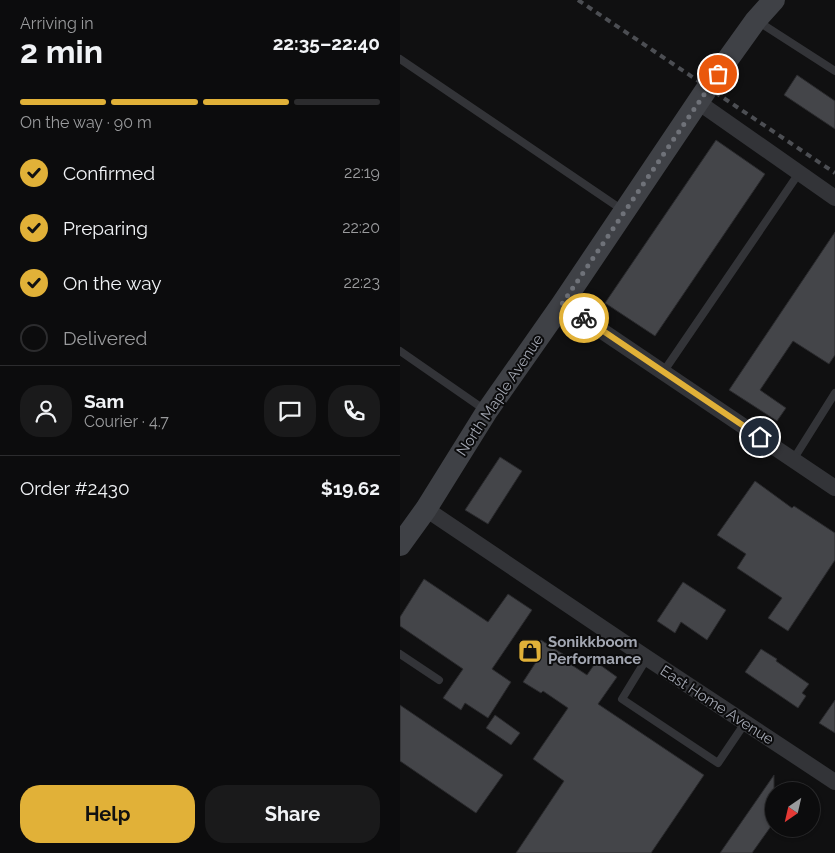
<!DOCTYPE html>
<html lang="en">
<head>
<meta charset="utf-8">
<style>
	:root { --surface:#0c0c0d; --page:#1a1a1b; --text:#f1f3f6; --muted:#9a9b9d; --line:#2c2c2e; --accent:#e1b138 }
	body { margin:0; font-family:Raleway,sans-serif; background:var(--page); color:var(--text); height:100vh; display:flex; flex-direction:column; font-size:19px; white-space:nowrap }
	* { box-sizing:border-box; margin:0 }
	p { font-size:16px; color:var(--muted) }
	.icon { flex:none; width:28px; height:28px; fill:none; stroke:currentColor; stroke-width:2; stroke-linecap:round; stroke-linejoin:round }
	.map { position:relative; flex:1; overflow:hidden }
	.details { display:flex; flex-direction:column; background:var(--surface); width:400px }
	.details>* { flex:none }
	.needle { width:32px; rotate:214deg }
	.tools { position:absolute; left:365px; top:782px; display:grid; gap:10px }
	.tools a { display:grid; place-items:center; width:55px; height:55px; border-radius:50%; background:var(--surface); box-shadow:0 1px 4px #0004,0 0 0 1px var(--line); font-size:25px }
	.pin { position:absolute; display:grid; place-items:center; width:42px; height:42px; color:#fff; margin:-21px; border:2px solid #fff; border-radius:50%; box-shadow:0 1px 5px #0007 }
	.courier { position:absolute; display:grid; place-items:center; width:50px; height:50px; margin:-25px; border:4px solid #e1b138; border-radius:50%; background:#fff; color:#222; box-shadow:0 1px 6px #0007 }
	.head em { font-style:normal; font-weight:700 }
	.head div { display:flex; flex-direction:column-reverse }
	.head { display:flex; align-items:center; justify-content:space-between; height:85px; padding:0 20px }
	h1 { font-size:32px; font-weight:700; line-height:38px }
	.bar { display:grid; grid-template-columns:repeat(4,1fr); gap:8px 5px; align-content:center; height:60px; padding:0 20px }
	.bar i { height:6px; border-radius:4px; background:var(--line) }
	.bar .on { background:var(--accent) }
	.bar p { grid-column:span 4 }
	.line { display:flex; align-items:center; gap:12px; padding:0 20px; border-top:1px solid var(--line) }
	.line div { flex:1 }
	.round { display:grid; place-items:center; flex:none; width:52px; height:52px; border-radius:20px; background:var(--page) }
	ol { padding:0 20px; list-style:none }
	li { display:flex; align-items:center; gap:15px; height:55px }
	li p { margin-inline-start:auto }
	li .icon { padding:5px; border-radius:50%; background:var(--accent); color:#111; stroke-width:4 }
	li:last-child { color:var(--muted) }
	li i { width:28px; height:28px; border:2px solid var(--line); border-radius:50% }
	.cta { display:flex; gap:10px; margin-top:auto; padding:10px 20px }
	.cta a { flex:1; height:58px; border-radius:20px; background:var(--accent); color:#111; font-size:20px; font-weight:700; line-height:58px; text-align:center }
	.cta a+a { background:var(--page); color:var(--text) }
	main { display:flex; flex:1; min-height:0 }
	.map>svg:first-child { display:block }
	.building { fill:#444549; stroke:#2a2a2d }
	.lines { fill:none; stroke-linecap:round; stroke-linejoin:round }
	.lane { stroke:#333438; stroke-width:8 }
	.street { stroke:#333438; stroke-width:16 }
	.secondary { stroke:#3f4146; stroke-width:22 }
	.rail { stroke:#4c4e53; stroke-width:4; stroke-dasharray:6 5; stroke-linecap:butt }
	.done { stroke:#6f7279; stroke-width:5; stroke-dasharray:0 9 }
	.route { stroke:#e1b138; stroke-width:6 }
	.labels { text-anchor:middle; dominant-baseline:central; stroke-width:4; stroke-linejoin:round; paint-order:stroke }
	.street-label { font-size:15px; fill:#a2a6b1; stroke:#0b0b0c }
	.poi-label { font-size:15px; font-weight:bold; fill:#a2a6b1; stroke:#0b0b0c; text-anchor:start }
</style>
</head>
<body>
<main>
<section class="details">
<div class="head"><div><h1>2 min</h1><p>Arriving in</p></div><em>22:35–22:40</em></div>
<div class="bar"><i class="on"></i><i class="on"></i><i class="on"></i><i></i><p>On the way · 90 m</p></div>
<ol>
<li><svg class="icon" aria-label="check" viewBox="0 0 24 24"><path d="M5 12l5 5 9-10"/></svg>Confirmed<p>22:19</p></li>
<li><svg class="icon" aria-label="check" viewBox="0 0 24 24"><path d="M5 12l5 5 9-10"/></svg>Preparing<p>22:20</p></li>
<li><svg class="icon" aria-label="check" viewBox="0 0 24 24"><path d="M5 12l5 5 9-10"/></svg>On the way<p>22:23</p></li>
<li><i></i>Delivered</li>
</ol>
<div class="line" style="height:90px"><a class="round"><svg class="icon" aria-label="person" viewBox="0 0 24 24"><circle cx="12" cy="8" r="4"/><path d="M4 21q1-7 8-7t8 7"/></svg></a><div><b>Sam</b><p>Courier · 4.7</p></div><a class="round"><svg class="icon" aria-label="chat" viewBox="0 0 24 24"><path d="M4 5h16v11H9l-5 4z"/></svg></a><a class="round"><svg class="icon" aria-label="phone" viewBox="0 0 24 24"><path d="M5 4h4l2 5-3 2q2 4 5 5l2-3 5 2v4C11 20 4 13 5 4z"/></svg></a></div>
<div class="line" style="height:65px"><div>Order #2430</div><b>$19.62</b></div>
<div class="cta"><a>Help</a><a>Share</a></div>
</section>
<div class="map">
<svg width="435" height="853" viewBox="0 0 435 853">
	<rect width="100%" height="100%" fill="#101011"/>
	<path class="building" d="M397,75l38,26v28l-51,-34z
		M316,140l49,34 -110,162 -50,-33z
		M435,232v123l-6,9 -36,-23 -33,49 26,18 -9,13 -48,-31z
		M100,457l22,14 -34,53 -23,-14z
		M355,481l37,27 2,-2 41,27v27l-47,71 -20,-13 14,-20 -45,-30 9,-14 -29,-19z
		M24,579l64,43 20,-28 24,16 -40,59 19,13 -23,36 -23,-15 -4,7 -18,-12 20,-29 -63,-43v-9z
		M283,582l43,28 -19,30 -26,-18 -6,11 -18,-12z
		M141,640l25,16 -2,4 23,15 9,-13 21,15 -19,27 106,71 -53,78h-135l48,-72 -31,-22 35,-51 -25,-17 -2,2 -18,-11 15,-23 -6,-4z
		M361,649l16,10 -1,2 33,23 -7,9 4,3 -8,12 -53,-36z
		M435,700v33l-16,-10z
		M0,705l103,70 -27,38 -76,-52z
		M95,715l25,18 -9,12 -25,-17z
		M374,775v47l-22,31h-32z"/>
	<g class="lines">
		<path class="lane" d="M359,22l76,49
			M0,59l224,152
			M0,351l85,59
			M264,371l135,-198
			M393,460l42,-67
			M0,654l39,26
			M247,658l-25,41 96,64 27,-40"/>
		<path class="street" d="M298,102l137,96
			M162,304l273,184
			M26,509l221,149 188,124"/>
		<path class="secondary" d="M0,545l26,-36 61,-98 75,-107 146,-217 48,-67 18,-20"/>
		<path class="rail" d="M178,0l257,173"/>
	</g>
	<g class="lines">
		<path class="done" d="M184,318l-22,-14 156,-230"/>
		<path class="route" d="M184,318l176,119"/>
	</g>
	<defs>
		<g id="shop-square" transform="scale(1.25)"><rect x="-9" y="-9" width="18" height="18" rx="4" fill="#e1b138" stroke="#0b0b0c"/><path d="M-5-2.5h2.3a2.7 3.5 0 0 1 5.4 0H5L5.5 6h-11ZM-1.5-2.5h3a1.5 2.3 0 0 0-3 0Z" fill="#111"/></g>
	</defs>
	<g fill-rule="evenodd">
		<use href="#shop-square" x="130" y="651"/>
	</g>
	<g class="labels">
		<g class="street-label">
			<text transform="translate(100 395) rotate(-56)">North Maple Avenue</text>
			<text transform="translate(317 705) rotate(33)">East Home Avenue</text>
		</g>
		<g class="poi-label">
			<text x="148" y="642">Sonikkboom<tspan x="148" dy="17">Performance</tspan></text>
		</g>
	</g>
</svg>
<div class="tools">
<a><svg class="needle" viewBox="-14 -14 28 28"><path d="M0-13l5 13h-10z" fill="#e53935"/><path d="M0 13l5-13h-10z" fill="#9a9b9d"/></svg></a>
</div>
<div class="pin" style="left:318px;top:74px;background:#ea580c"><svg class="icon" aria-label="bag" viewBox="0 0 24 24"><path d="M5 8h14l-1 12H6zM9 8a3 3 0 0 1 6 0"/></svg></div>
<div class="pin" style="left:360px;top:437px;background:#1f2937"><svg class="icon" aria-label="home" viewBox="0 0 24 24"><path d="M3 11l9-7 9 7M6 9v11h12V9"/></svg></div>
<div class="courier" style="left:184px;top:318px"><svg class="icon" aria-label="bike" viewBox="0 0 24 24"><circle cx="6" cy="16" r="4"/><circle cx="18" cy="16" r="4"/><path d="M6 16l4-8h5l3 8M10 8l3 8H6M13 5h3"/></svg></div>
</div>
</main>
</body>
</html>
